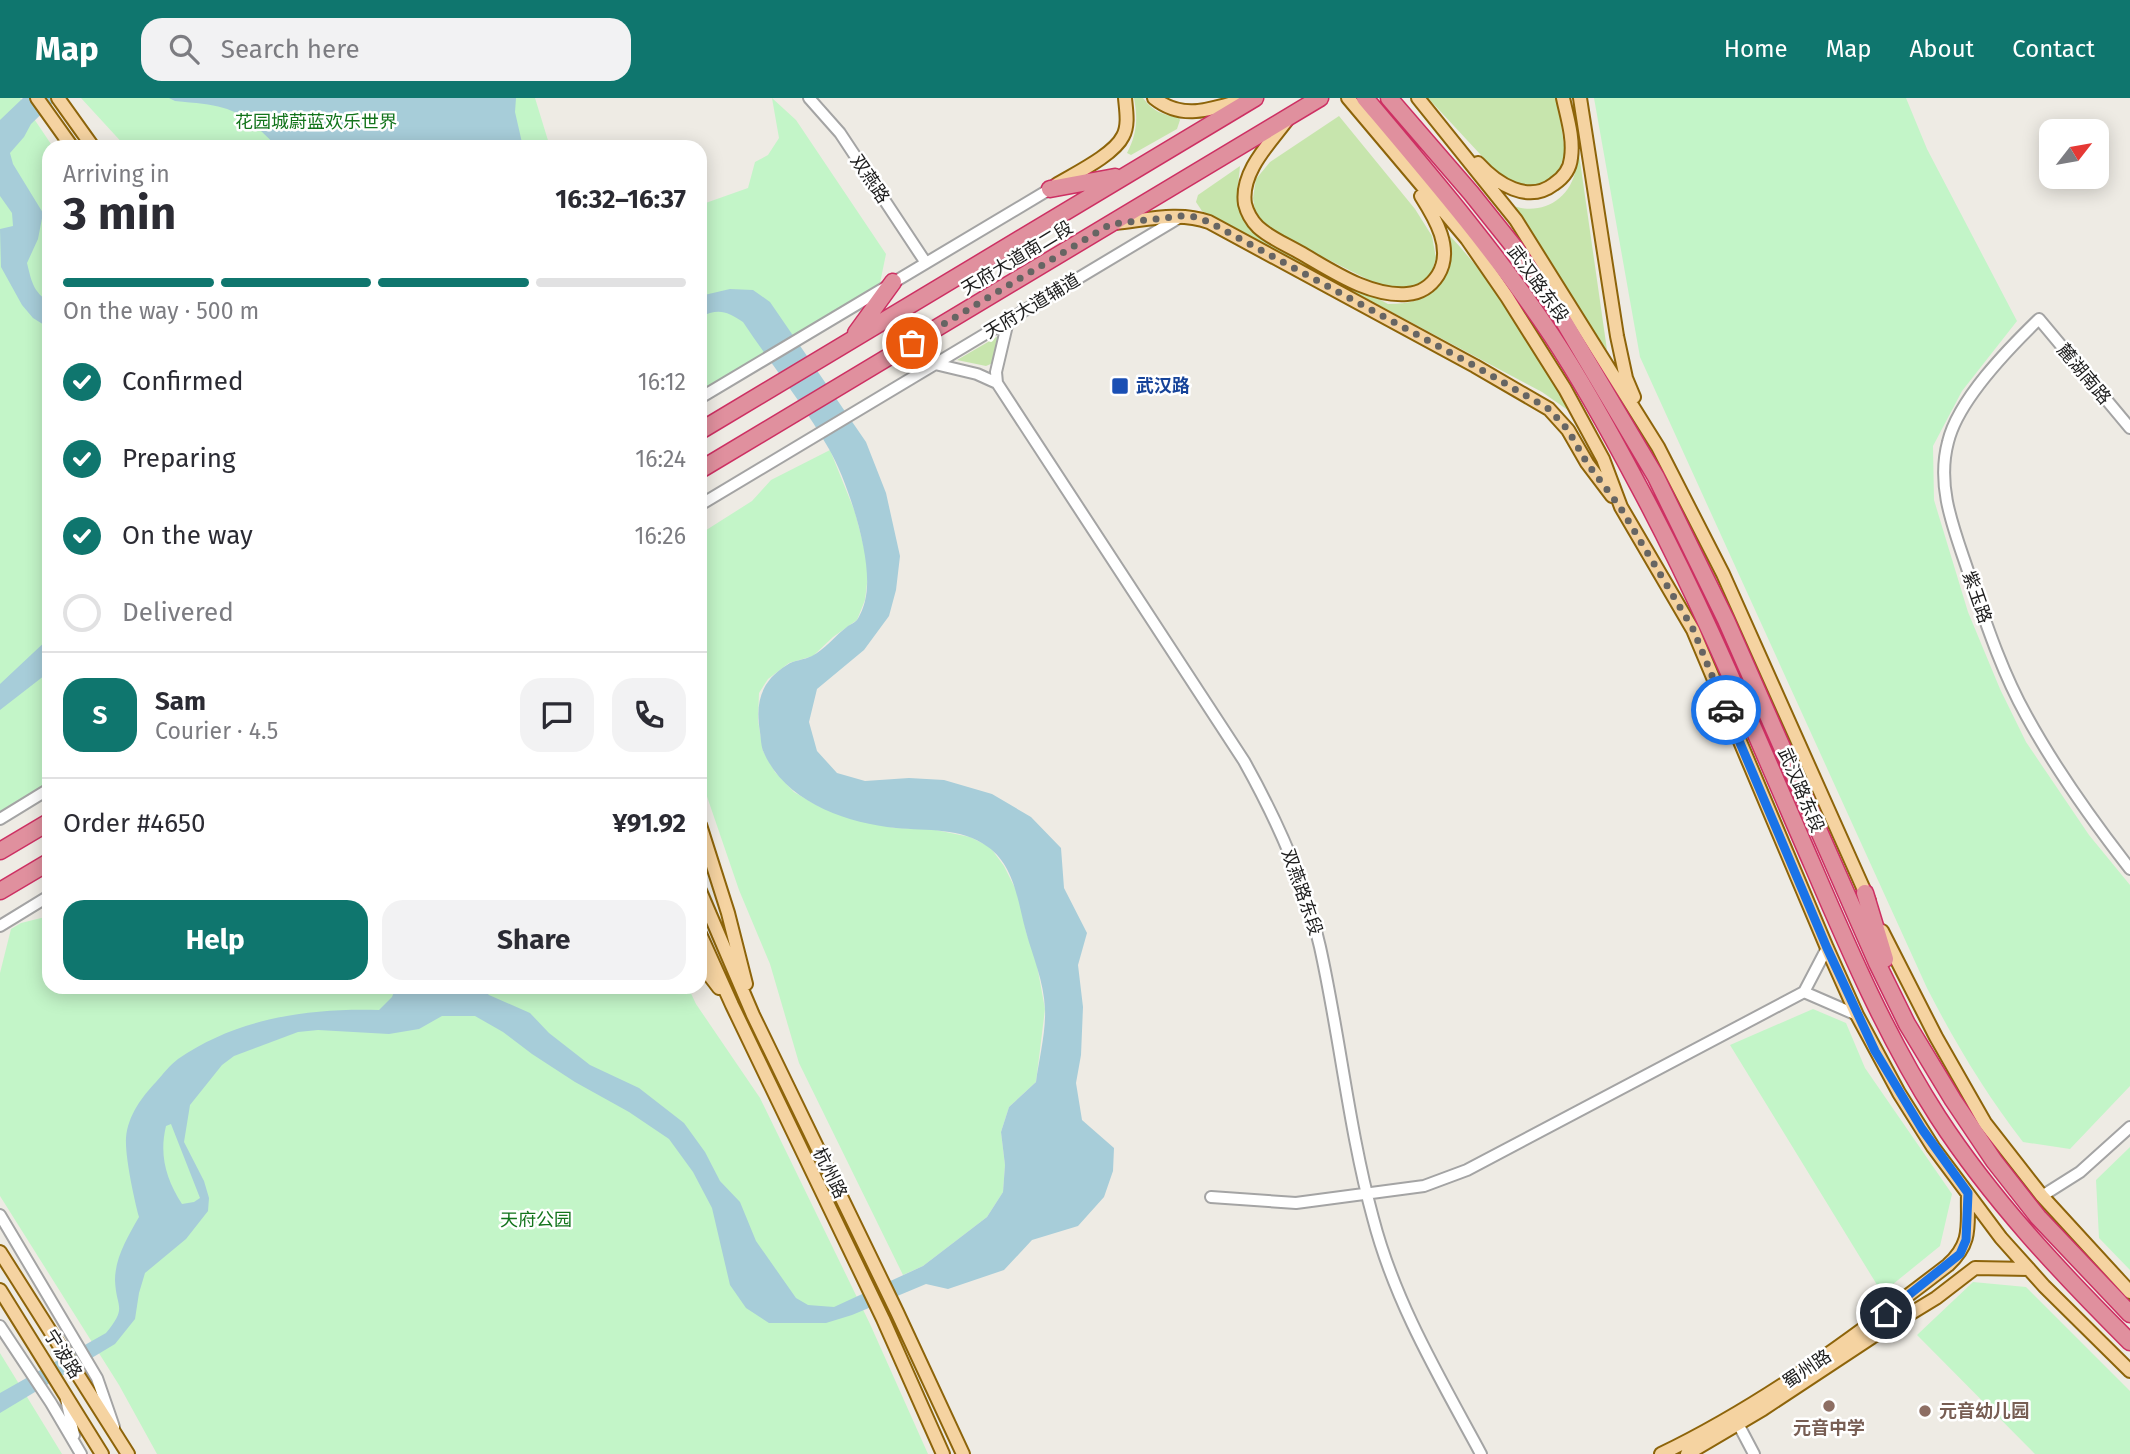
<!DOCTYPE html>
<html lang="en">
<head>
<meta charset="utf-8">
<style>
	:root { --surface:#fff; --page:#f2f2f3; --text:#2b2b33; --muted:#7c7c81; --line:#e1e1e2; --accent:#0f766e }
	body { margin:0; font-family:"Fira Sans","Noto Sans SC",sans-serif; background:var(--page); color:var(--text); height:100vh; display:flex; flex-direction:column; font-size:26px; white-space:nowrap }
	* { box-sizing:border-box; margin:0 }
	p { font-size:23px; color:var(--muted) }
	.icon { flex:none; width:38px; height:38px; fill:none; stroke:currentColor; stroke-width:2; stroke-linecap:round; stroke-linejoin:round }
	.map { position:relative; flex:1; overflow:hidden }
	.panel { position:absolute; left:42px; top:42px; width:665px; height:854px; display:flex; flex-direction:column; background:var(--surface); border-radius:21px; box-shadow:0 4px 18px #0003 }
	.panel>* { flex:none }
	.needle { width:46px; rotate:59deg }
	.controls { position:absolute; left:2039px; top:21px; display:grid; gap:14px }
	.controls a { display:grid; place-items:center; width:70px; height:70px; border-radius:14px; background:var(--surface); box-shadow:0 4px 18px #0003; font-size:35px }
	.pin { position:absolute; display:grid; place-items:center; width:60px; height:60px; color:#fff; margin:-30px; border:4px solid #fff; border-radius:50%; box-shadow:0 2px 7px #0007 }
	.courier { position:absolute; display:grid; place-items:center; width:70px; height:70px; margin:-35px; border:5px solid #1a73e8; border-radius:50%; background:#fff; color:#222; box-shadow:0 2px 9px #0007 }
	.headline em { font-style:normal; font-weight:700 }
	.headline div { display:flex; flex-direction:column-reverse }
	.headline { display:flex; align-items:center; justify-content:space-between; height:119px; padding:0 21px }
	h1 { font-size:46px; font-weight:700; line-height:52px }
	.bar { display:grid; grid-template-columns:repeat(4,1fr); gap:10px 7px; align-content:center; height:84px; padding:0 21px }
	.bar i { height:9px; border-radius:5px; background:var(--line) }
	.bar .active { background:var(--accent) }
	.bar p { grid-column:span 4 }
	.line { display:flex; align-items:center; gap:18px; padding:0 21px; border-top:2px solid var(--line) }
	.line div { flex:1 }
	.round { display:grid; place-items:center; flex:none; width:74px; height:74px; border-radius:21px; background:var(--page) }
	ol { padding:0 21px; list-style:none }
	li { display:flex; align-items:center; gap:21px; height:77px }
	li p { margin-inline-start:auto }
	li .icon { padding:7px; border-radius:50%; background:var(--accent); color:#fff; stroke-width:4 }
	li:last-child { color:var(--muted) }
	li i { width:38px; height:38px; border:4px solid var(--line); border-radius:50% }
	.action { display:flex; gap:14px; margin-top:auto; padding:14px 21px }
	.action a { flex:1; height:80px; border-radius:21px; background:var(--accent); color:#fff; font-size:28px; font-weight:700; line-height:80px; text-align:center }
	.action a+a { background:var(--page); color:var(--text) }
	header { display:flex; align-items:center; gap:42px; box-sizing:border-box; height:98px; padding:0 35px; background:var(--accent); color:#fff }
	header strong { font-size:33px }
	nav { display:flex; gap:38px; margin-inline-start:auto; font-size:24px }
	.search { width:490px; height:63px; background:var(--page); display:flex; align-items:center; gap:18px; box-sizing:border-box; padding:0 24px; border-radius:21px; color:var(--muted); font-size:26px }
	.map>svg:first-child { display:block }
	.grass { fill:#c7e5ad }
	.park { fill:#c3f5c8 }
	.water { fill:#a7cdd9; fill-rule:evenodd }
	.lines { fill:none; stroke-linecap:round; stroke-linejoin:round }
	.minor-casing { stroke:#a4a4a4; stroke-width:14 }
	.major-casing { stroke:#8d640a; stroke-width:16 }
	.highway-casing { stroke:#cd3063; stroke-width:19 }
	.minor { stroke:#fff; stroke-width:10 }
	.major { stroke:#f5d3a1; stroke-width:12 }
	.highway { stroke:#e0909e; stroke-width:16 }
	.done { stroke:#666563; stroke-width:7; stroke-dasharray:0 12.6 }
	.route { stroke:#1a73e8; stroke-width:9 }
	.transit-dot { fill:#1a4fb4; stroke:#fff; stroke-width:2.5 }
	.education-dot { fill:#8d6e63; stroke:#fff; stroke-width:2.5 }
	.labels { text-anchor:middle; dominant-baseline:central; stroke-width:5; stroke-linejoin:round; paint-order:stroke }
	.park-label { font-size:18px; fill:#13741c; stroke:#fff }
	.street-label { font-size:18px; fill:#1d1d1d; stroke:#fff }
	.transit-label { font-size:18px; font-weight:bold; fill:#164399; stroke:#fff; text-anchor:start }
	.education-label { font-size:18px; font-weight:bold; fill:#785e54; stroke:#fff; text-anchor:start }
</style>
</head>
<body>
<header>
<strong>Map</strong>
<div class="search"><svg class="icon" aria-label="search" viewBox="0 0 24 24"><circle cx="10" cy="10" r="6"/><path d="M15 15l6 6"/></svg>Search here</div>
<nav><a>Home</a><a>Map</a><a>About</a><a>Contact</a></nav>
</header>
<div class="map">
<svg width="2130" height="1356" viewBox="0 0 2130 1356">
	<rect width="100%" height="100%" fill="#eeebe4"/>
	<path class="grass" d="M1134,0h9c10,13 19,17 35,19l2,3 -3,9 -46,26 -4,-2c10,-19 11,-34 7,-55z
		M1428,0h129l8,54 -7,22 -14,12 -19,1 -20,-6z
		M1567,0h4l36,252 -101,-147c30,15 64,0 70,-35 2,-12 -7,-55 -9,-70z
		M1339,18l76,93 17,27 4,22 -5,16 -14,11 -15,5 -21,-4 -94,-47 -23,-14 -9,-14 -2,-13 3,-19 14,-17z
		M1240,68c-3,33 -8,38 12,66l136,72c51,0 60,-23 62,-68 49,52 85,116 122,177l-30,-21 -340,-181 -6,-9 2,-7z
		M1000,237l-7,28 -7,3 -29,-6z"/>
	<path class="park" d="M0,0h20l33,49h-4v635l-49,29z
		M81,0h454l15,49h-424z
		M772,0l24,22 90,134 -6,29 -167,102 -13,3v-183l48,-17 7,-26 13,-7 11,-17z
		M1594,0h312l21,51 90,172 -55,70 -29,55 1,54 34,112 32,77 26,53 63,93 41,50v201l-60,63 -47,-7c-37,-48 -68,-99 -96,-154l-287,-631z
		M830,352l25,62 14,55 -4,33 -8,20 -24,17 -20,19 -24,7 -21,16 -9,14 -1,27 5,31 12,21 19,20 24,14 35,13 42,9 36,1 39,8 20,10 14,19 15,30 7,36 10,28 9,49 -9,73 -27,25 -8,25 4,33 -2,27 -16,25 -64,49 -20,9 -104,-212 -29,-99 -31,-74 -39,-114v-242l52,-33 19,-21z
		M49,818v71h639l8,17 64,94 110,226 58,130h-771l-38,-69 -119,-189v-223l11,-44 10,-6z
		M1813,911l33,14 19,45 87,126 -12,52 -58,47 -152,-248z
		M2130,1049v123l-31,-32 -3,-58z
		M1973,1184l53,5 104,104v63h-95l-118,-119z
		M0,1255l62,101h-62z"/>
	<path class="water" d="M23,0h35l-27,26 -7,13 -14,16 3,11 30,49 -5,26 -11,24c4,16 6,30 22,38v27l-16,-10 -11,-13 -21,-38 -1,-38 13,-3 -1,-13 -12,-17v-76z
		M169,0h347l-1,14 8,35h-246c-38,-40 -48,-41 -102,-46z
		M730,191l23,1 17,12 96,140 20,51 14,63 -4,34 -7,26 -25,34 -47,39 -8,33 8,29 20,22 28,8 44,-3 35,2 48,14 39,23 30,31 3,40 23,45 -9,32 5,42 -2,48 -5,28 6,37 32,28 -1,23 -9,26 -26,29 -46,14 -28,30 -56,19 -22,-5 -74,31 -26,8h-57l-23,-15 -16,-23 -18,-77 -19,-36 -24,-33 -40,-27 -54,-30 -43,-28 -29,-22 -28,-16h-33l-23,13 -30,5 -71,-4 -20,2 -64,24 -12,9 -32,40 -6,37 20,39 5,17 -1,13 -22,28 -41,34 -6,20 -4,26 -20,25 -115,69v-20l106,-60c22,-27 10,-24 9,-53 0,-22 13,-44 24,-63 -5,-19 -14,-60 -13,-79 2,-23 16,-41 30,-56 7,-8 14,-17 22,-23 59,-41 131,-51 201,-49l13,-13 4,-10h84l9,8 41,18 19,20 41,32 49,23 45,35 21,29 15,29 20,21 16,39 40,57 12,7 26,2 89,-41 64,-49 16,-25 2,-27 -4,-33 8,-25 27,-25c3,-23 10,-50 9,-73 -1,-27 -12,-52 -19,-77 -8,-29 -11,-66 -38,-85 -27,-20 -61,-16 -92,-19 -50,-5 -110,-26 -132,-75 -3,-6 -3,-14 -4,-21 -5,-30 1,-51 27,-67 7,-5 17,-5 25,-9 11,-5 25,-22 36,-30 3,-2 6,-3 9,-6 3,-4 7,-14 8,-19 10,-38 -17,-119 -36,-152 -25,-44 -58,-85 -86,-127 -16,-11 -25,-14 -43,-5v-21zM171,1026l29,74 -6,4 -12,2c-16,-25 -23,-49 -16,-78z
		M49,540v34l-49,38v-26z"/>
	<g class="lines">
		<g class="minor-casing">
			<path id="minor" d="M809,0l31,35 86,130
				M1008,223l-12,51 1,11 247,378c33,59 61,121 76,186 20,90 29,183 53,271 22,85 67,160 108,236
				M935,266l42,10 20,9
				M700,300l350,-209
				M2130,330l-91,-109c-31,30 -81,81 -91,123 -12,45 6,87 20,129 17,49 33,99 58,144 30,55 66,105 104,154
				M700,407l482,-289
				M0,721l49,-30
				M0,828l49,-30
				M1827,850l-23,44 53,23
				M2042,1098l38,-24 50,-45
				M1211,1099l85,6 128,-17 43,-16 337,-178
				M0,1117l97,163 17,49
				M0,1228l51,77 30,51
				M66,1301l8,36
				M1735,1320l19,36"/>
		</g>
		<g class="major-casing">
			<path id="major" d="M37,0l35,49
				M58,0l35,49
				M1154,0c30,24 59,10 93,1
				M1348,0l119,141 40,58 58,92 38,70 18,48 72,123 134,318 30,67 42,78 34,54 68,91 43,48 86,85
				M1418,0l98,122 142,227 65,127 146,327
				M1580,0l37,238 9,42 8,19
				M1287,22c-17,23 -47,52 -42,84 2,8 7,17 13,23 12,11 27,17 41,25 32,18 70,45 108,42 14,-1 24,-8 31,-19 16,-26 -3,-57 -17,-79
				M1478,65c19,21 50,41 76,21 9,-6 16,-15 17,-26 3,-20 -4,-41 -8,-60
				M1056,87c18,-11 58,-30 67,-49 6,-11 3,-26 2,-38
				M1115,125c31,-3 64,-12 94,-1l266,144 74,43 19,21 19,33 25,33
				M700,727l28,88 18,71
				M700,793l53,124 144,297 66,142
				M1882,833l54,106 49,86 57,73 88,96
				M700,836l32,71 151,314 60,135
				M700,865l19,25
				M0,1154l128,202
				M0,1192l102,164
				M1661,1356c104,-50 196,-119 287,-189 25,-23 19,-40 20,-71
				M1687,1356l76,-45 109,-72 64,-39 39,-30 54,1"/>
		</g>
		<g class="highway-casing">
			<path id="highway" d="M1365,0c65,77 131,154 187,238 31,47 59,98 85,147 67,124 120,255 176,383 37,86 74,172 125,251 54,83 122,155 192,225
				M1389,0l82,95 44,55 39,57 102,172 70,143 151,343 30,61 46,76 41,61 44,56 92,97
				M1050,91l65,-12
				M856,235l37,-51
				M700,333l555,-333
				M700,372l620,-372
				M0,753l49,-29
				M0,793l49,-29
				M1865,795l20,66"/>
		</g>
		<use href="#minor" class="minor"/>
		<use href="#major" class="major"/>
		<use href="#highway" class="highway"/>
	</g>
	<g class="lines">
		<path class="done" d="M912,245l199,-119 71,-8 14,1 13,5 266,144 74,43 19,21 19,33 33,44 73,122 33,81"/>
		<path class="route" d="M1726,612l101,238 48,103 47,78 46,64 -2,47 -6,14 -74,59"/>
	</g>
	<rect class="transit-dot" x="1111" y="279" width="18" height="18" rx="3.5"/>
	<g class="education-dot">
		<circle cx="1829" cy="1308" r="7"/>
		<circle cx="1925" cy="1313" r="7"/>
	</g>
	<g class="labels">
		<g class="park-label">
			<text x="316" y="24">花园城蔚蓝欢乐世界</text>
			<text x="536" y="1122">天府公园</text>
		</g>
		<g class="street-label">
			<text transform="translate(870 81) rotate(56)">双燕路</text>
			<text transform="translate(1017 160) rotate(-31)">天府大道南二段</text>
			<text transform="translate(1538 186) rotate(54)">武汉路东段</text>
			<text transform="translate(1032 208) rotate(-31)">天府大道辅道</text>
			<text transform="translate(2084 276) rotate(50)">麓湖南路</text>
			<text transform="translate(1977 499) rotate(71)">紫玉路</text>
			<text transform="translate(1801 692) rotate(67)">武汉路东段</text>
			<text transform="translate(1302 794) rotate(71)">双燕路东段</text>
			<text transform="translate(830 1075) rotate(64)">杭州路</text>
			<text transform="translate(63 1256) rotate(58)">宁波路</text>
			<text transform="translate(1807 1271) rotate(-34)">蜀州路</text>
		</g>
		<g class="transit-label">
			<text x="1136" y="288">武汉路</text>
		</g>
		<g class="education-label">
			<text x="1939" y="1313">元音幼儿园</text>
			<text x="1829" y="1330" text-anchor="middle">元音中学</text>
		</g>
	</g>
</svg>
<div class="controls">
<a><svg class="needle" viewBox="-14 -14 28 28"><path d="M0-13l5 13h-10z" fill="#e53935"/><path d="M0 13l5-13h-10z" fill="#7c7c81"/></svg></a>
</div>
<div class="pin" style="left:912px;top:245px;background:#ea580c"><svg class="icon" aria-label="bag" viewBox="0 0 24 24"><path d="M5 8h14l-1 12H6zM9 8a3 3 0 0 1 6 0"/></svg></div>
<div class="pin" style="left:1886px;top:1215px;background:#1f2937"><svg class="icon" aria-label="home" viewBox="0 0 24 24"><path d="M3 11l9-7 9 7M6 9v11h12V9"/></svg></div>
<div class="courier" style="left:1726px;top:612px"><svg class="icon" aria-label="car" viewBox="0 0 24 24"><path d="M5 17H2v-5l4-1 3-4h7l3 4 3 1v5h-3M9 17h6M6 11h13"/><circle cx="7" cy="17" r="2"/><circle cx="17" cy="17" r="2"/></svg></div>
<section class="panel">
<div class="headline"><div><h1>3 min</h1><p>Arriving in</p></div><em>16:32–16:37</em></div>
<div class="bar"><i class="active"></i><i class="active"></i><i class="active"></i><i></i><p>On the way · 500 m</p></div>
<ol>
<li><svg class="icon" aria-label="check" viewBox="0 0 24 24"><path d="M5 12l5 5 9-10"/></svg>Confirmed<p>16:12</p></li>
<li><svg class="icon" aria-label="check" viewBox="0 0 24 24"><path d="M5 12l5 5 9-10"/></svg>Preparing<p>16:24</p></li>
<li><svg class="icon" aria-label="check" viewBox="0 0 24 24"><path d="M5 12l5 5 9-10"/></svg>On the way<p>16:26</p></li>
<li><i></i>Delivered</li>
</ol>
<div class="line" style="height:126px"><b class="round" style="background:var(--accent);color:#fff">S</b><div><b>Sam</b><p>Courier · 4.5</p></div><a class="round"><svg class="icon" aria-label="chat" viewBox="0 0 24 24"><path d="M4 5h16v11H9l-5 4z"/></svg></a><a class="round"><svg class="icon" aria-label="phone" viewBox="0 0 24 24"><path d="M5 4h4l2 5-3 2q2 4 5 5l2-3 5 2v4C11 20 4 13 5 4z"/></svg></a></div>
<div class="line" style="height:91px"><div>Order #4650</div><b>¥91.92</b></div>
<div class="action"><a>Help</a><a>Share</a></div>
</section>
</div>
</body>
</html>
